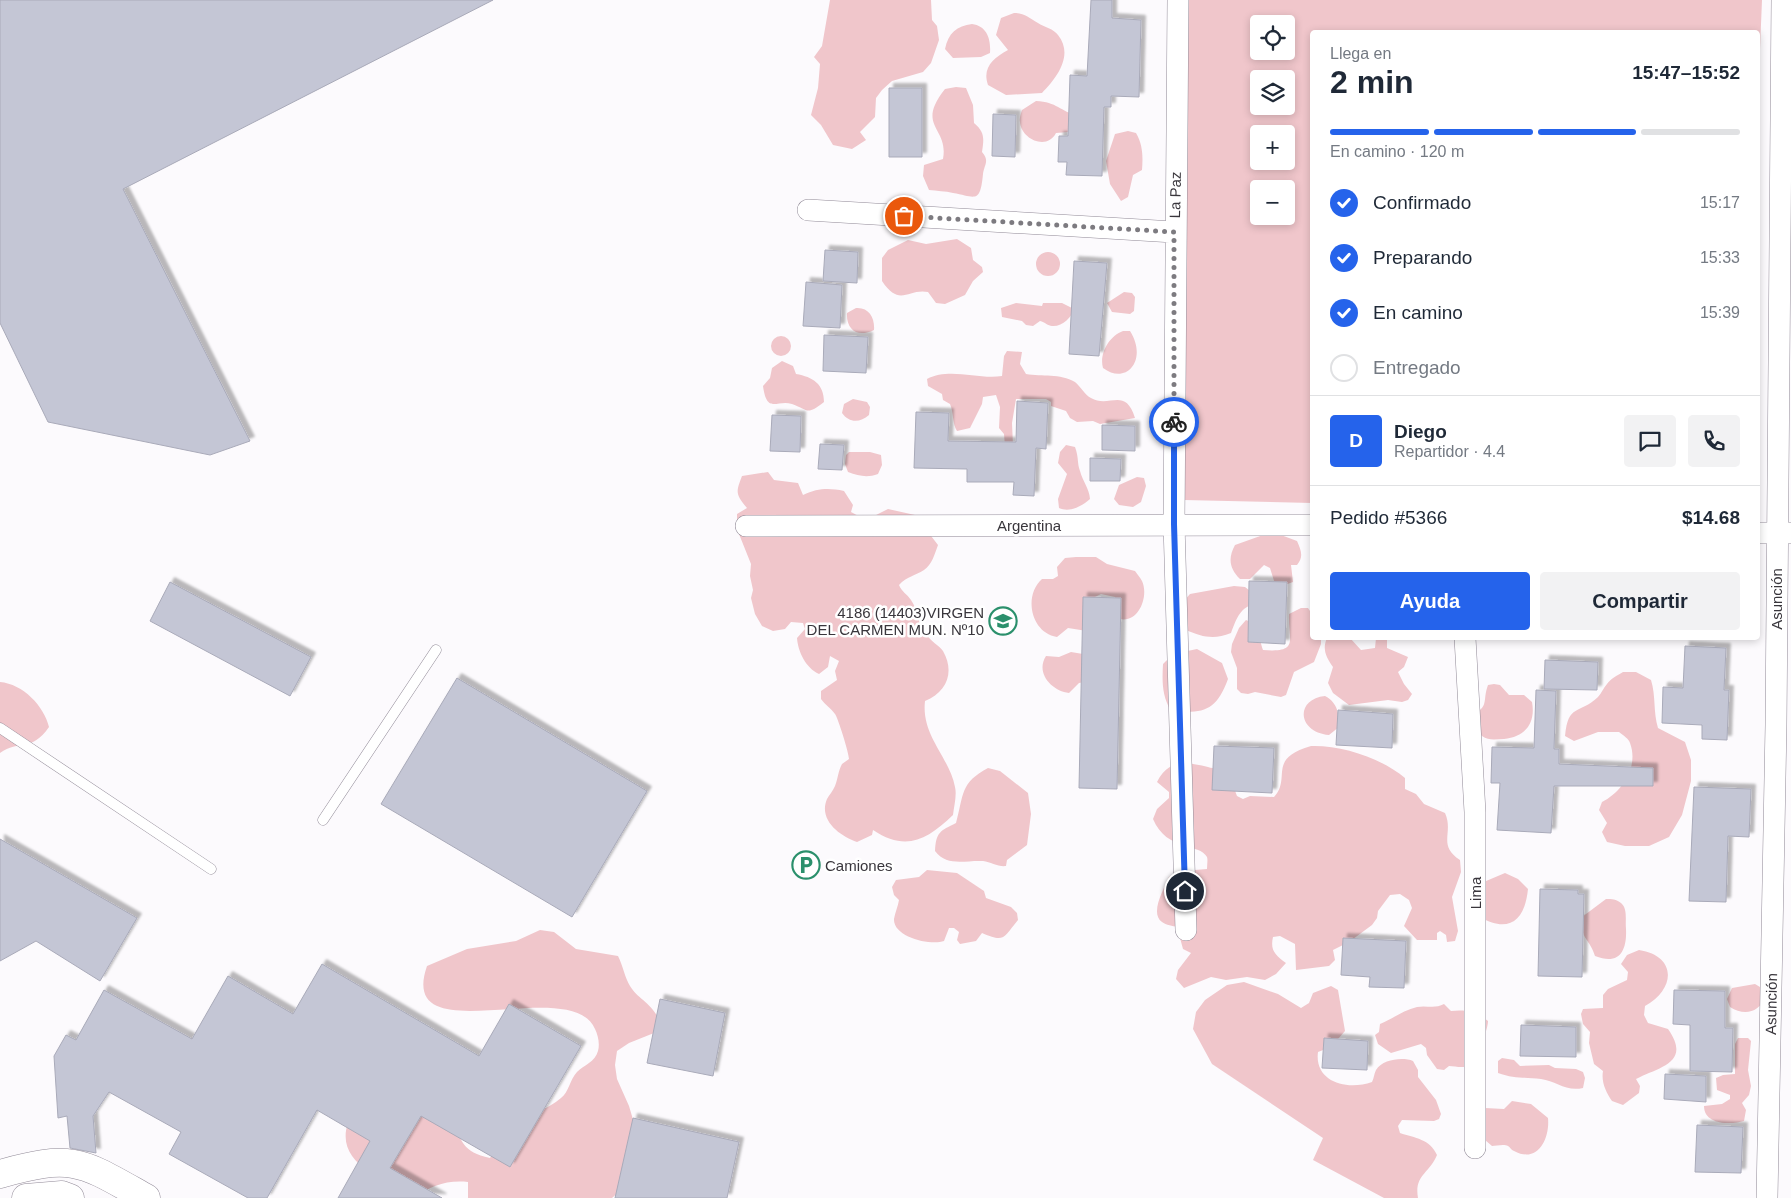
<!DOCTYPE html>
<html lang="es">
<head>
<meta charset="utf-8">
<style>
	:root { --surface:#fff; --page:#f2f2f3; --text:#1f2937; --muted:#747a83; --line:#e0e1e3; --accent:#2563eb }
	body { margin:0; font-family:Helvetica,sans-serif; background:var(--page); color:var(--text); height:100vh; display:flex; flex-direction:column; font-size:19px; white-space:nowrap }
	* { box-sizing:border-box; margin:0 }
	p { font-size:16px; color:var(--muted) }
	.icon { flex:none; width:28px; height:28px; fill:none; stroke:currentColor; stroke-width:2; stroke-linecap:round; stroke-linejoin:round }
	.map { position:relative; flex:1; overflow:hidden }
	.drawer { position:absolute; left:1310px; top:30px; width:450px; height:610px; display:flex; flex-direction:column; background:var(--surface); border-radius:5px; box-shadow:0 2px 8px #0003 }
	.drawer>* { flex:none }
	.buttons { position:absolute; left:1250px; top:15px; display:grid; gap:10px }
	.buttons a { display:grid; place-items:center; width:45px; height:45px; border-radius:5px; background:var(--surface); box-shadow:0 2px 8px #0003; font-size:25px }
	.pin { position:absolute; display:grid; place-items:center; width:42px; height:42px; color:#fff; margin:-21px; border:2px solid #fff; border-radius:50%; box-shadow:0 1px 5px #0007 }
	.courier { position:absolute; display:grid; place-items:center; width:50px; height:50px; margin:-25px; border:4px solid #2563eb; border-radius:50%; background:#fff; color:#222; box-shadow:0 1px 6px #0007 }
	.summary em { font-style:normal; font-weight:700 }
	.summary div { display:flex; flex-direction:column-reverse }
	.summary { display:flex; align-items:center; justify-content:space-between; height:85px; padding:0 20px }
	h1 { font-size:32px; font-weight:700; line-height:38px }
	.bar { display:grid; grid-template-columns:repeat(4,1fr); gap:8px 5px; align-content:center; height:60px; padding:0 20px }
	.bar i { height:6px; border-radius:4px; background:var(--line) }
	.bar .active { background:var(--accent) }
	.bar p { grid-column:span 4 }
	.line { display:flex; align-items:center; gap:12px; padding:0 20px; border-top:1px solid var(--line) }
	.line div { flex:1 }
	.round { display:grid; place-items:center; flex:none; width:52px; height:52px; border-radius:5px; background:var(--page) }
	ol { padding:0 20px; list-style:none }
	li { display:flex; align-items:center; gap:15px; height:55px }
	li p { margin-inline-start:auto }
	li .icon { padding:5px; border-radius:50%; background:var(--accent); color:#fff; stroke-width:4 }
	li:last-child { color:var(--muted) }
	li i { width:28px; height:28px; border:2px solid var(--line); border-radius:50% }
	.primary-button { display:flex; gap:10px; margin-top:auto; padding:10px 20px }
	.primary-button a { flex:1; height:58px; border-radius:5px; background:var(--accent); color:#fff; font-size:20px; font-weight:700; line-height:58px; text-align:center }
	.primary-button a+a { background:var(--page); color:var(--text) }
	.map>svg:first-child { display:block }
	.green { fill:#f0c6cb; fill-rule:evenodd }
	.building { fill:#c4c6d5; stroke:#a9aab9; filter:url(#shadow) }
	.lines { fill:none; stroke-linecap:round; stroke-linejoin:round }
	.lane-casing { stroke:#928b98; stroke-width:11 }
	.street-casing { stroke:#928b98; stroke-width:22 }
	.secondary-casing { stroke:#928b98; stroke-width:29 }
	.lane { stroke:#fff; stroke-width:10 }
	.street { stroke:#fff; stroke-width:21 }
	.secondary { stroke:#fff; stroke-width:28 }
	.done { stroke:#7d7b80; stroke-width:5; stroke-dasharray:0 9 }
	.route { stroke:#2563eb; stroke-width:6 }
	.labels { text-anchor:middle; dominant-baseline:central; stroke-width:5; stroke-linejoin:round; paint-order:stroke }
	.street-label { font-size:15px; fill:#39363c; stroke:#fff }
	.poi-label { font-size:15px; fill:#39363c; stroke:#fff; text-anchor:end }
</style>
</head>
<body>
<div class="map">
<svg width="1791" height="1198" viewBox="0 0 1791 1198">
	<defs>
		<filter id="shadow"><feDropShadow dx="4.5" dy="-4.5" stdDeviation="1" flood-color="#0004"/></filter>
	</defs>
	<rect width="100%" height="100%" fill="#fcfafd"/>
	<path class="green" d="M830,0h101l1,20 5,6 2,14 -8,23 -8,9 -31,9 -10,9 -6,8 -1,19 -15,15 6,8 -14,9 -19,-4 -12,-20 -10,-10 7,-27 2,-24 -6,-7 8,-11z
		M1186,0h576l-4,98v-66h-446v471l-128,-3zM1259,24h27v27h-27zM1259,79h27v27h-27zM1259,134h27v27h-27zM1259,189h27v27h-27z
		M1014,13c11,0 15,5 24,10 6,4 16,6 20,12 16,20 -1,43 -16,58l-36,2 -18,-10c-6,-17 5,-27 20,-35l-12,-15 5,-17z
		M972,24c15,2 19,15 18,29l-9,4 -28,1 -8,-9c3,-16 12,-23 27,-25z
		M956,87l10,1 7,17 1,18c11,9 10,16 8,29 8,9 2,13 1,22 -3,30 -7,23 -30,19 -8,-2 -16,-2 -24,-3l-6,-14 1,-11 19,-6c6,-32 -28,-32 2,-70z
		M1036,101c21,1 24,10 42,15l-9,16 -13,1c-9,18 -35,6 -36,-11 -1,-3 1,-9 2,-12z
		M1128,131l8,2c7,12 7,24 6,37l-9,5 -5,22 -7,4 -11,-17 -4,-23 9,-27z
		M957,239l14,9 2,12 9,7 1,5 -10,9 -8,14 -20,9 -9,-1 -8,-11c-20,-4 -28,16 -46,-11v-23l6,-8 20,-10 18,4z
		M1036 264a12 12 0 1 1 24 0a12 12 0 1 1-24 0Z
		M1124,292l8,1 3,4 -1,14 -4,3 -18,-2 -5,-9z
		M1016,303l26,3 1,-3h19l12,6c-2,8 -12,18 -22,17 -4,0 -7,-4 -12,-5l-7,5 -7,-1 -4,-4 -20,-4 -1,-9z
		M856,308c13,-1 19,10 18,22 -16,8 -28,0 -27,-17z
		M1123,331h7c18,28 -3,55 -27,37 -4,-14 6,-32 20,-37z
		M771 346a10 10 0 1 1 20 0a10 10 0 1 1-20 0Z
		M1007,351l15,1 -2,12 6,10c16,3 34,-1 49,8 6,5 10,13 16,16 18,11 34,-12 44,20l-35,6 -7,-3 -16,1 -7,-4 -4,-7 -15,-5v-4l-5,-3h-30l-4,24 1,23 -8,1 -1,-13 -5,-6 1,-21 -4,-12 -13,2 -1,7 -12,24 -13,3c-5,-8 -3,-18 -7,-27l-7,-4 -1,-6 -14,-8 -1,-7c23,-12 52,1 75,-3l2,-20z
		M782,361l11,5 3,8c17,3 28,10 28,28 -18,14 -15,8 -32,2 -15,-5 -25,11 -29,-18l7,-8 2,-10z
		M853,399l14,3 3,5 -1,8c-9,8 -20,8 -27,-2l2,-9z
		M1066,445l9,2c4,11 2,16 5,24 3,11 9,17 10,28 -8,7 -20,14 -31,9l-1,-9 9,-25 -9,-11 2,-11z
		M849,452h21l11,3 1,10 -4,9c-11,4 -19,2 -30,-2l-3,-8 1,-9z
		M768,472l6,8 24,3 5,12c15,-7 26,-7 41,-4l9,14 -2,7 15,8 22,-11 27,6 23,30c-3,8 -6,20 -14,25 -9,6 -17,6 -25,15 3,7 8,9 12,15 7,10 8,24 16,35 4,7 12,10 16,16 12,21 4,41 -18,50 -4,35 24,55 30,86 2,8 -1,19 -2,28 -26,25 -47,37 -80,15l-1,5 -15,7c-17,-6 -39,-22 -30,-43 2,-4 6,-8 8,-13 3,-7 3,-15 7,-22l7,-5c0,-6 -11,-41 -14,-45 -4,-6 -10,-9 -14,-15v-8l16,-11 -2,-9 4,-10 -9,-5 -2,11 -9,7c-13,-6 -21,-22 -22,-36l8,-9 -2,-6 -12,-1 -6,7 -12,2 -11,-5 -7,-12 -4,-16 2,-8 -3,-14 1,-12 -14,-35v-15l10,-6c-12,-14 -11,-16 -5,-32z
		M1137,477l7,1 2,8 -5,16 -8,5 -14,-2 -5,-6 5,-14z
		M1263,535h18l16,6c4,9 7,16 0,24h-6l2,17 -11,4 -7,-2 -5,-16 -6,-3 -14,14h-10c-11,-11 -12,-21 -5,-34z
		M1076,557h20l11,7 28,7c2,3 5,6 7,10 7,15 -3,42 -22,38l-5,-22 -14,-3 -6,3 -8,34 -19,-3 -11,9c-26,-4 -34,-41 -15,-58h11l5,-3 -1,-9 8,-9z
		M1234,586l11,1 9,7 -1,10c-14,5 -17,16 -22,29 -17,7 -29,4 -45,-3l-3,-28 7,-8z
		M1301,608h7l4,6v24h9v6l-7,18 -20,10 -8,23 -5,2 -26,-5 -7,2 -7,-1 -4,-4v-21l-6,-16 1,-8 7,-16 7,-8c13,5 13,18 17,30 37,3 25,-9 26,-36z
		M1327,638h23l11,12 14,-2 1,-10h11v10l21,9 -4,10 -6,5 6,12 8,10 -4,6 -6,2 -14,-2 -39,5 -16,-12 -5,-10 5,-16c-7,-10 -11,-18 -6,-29z
		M1197,649l25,14 6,16c-12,32 -24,35 -57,32 -9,-15 -9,-29 -8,-47l10,-10z
		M1071,652l18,3 -4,27 -6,1 -10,10c-17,-2 -34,-20 -23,-37l13,1z
		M1623,672h13l15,8c5,16 2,32 7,48l27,14 6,18v21l-9,34 -13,22 -20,9h-24l-18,-4 -5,-10 5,-9 -8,-13 3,-8c20,-10 37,-35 28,-59 -1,-4 -7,-8 -11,-11h-21l-24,9 -9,-5c3,-33 14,-21 33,-39 4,-4 5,-9 9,-13 3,-5 11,-9 16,-12z
		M0,682c23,2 44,24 49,45 -18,26 -30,12 -49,26z
		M1494,684l6,1 9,10h15l8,7c4,21 -7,35 -28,37 -8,0 -15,2 -22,-3 -6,-5 -8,-14 -11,-21 19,-8 11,-14 17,-30z
		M1325,696c13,7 14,18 14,31l-10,8c-32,-3 -34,-36 -4,-39z
		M1311,746c31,-1 70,12 94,32v11l11,5 8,10 21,9c9,20 -8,32 15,47l1,12 -9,25 6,34 -3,10 -8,1 -1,-7 -6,-4 -3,2v7h-20l-13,-14 8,-18 -3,-8 -9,-6 -10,1 -12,16 -1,7 -5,7 -23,17 -16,8 2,10 -6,6 -33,4 -1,-26 -15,-8 -7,1c-3,13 2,18 13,26l-10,11 -11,6 -18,-3 -21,3 -15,-3 -27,11 -8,-9 2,-9 13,-17 -8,-4 -6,-22c-4,-1 -11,-2 -15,-5 -13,-9 3,-35 7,-45l14,-6 24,-2c0,-4 1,-9 0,-12 -7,-14 -40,-5 -54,-38l4,-10 12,-11v-6l-12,-10c12,-24 30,-20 51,-15 6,2 14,1 19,5 9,8 6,15 10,24l6,3 7,-3 24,1c18,-19 -8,-38 37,-51z
		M988,768l12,3 28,22 3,21 -4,31 -20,15 -1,6c-8,1 -15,-4 -23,-5 -18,-1 -36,6 -48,-10 1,-19 5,-20 21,-28 8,-29 4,-40 32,-55z
		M927,870l30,3 27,18 2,7 25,9 6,6 1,7c-15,18 -13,23 -36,13l-6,8 -16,3 -3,-4 2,-8 -5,-4h-5l-5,13c-13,5 -51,-4 -50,-22 1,-6 4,-13 5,-19l-5,-5 -2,-8 4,-7 23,-3z
		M1505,873l13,6 10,10c-3,31 -19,45 -48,28l-1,-33z
		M1606,899c6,0 10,0 15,4 7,6 4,17 5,26 1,21 -6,37 -31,27 -6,-19 -15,-16 -13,-39z
		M540,930l14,2 22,17 42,7c5,10 7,22 12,30 7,12 20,16 29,33l-5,14 -25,10 -12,8 -2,14 2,14 12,27 8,27 -14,55 -11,10h-144v-16c-23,-2 -36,4 -55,16 -37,-22 -90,-40 -57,-91l95,11c11,23 11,34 39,40 8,-10 15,-25 25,-33 14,-12 33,-15 46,-27 8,-6 9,-19 16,-26 7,-7 18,-10 21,-21 2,-7 0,-16 -3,-22 -24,-56 -199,27 -168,-63l40,-17 49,-8z
		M1639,950c38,6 37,39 6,56l-1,9 4,8 20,6c24,34 -9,38 -32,50l4,7 -1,7 -16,12 -11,-4c-6,-9 -11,-19 -9,-30l-9,-7 -5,-21 1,-11 -7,-8 -2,-10 2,-5 20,-1v-13l5,-6 19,-9 1,-8 -7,-8 6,-9z
		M1244,982l34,12 23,14 8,-5 4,-10 18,-7 7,4 7,41 -14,16 -13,5c-4,30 29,39 54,30 2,-4 2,-8 4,-12 7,-11 27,-13 37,-9l5,9v7l18,23 5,14 -2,5 -5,2 -32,-1 -4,6 2,7c15,5 30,6 37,22 -8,19 -23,20 -19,43h-34l-71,-38 10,-22 -111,-74 -19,-35 3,-17 9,-12 22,-15z
		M1755,984l5,3 5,10c-6,16 -21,19 -35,10l-3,-8 5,-11z
		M1444,1004l7,7c15,-2 26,1 37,10 0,9 -11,38 -19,44 -5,4 -14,1 -20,1l-5,4 -7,-1 -10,-14 -1,-7 -5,-4 -30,9 -13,-9 -3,-9 4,-3 1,-8c12,-5 24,-14 37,-17 9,-2 18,2 27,-3z
		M1738,1038h10l3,3 -3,29 3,16 -2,9 -7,8 4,7 -2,11c-13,4 -40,4 -40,-15l18,-2 8,-5v-4l-13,-5 -1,-12 7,-3 12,-1v-30z
		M1502,1058l12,2 6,6 29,-1 6,3 21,1 7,3 2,6 -2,10c-17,4 -27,-7 -42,-9 -16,-2 -27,0 -43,-6v-12z
		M1512,1101l19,3 17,14c2,20 -10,46 -34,33 -3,-1 -4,-4 -6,-5 -4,-2 -12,0 -16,0l-7,-6v-32l19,1z"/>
	<path class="building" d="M0,0h493l-370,189 127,252 -40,14 -162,-33 -48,-99z
		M1091,0h21v18l29,2 -2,77 -28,-1v11h-7l-2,69 -36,-1 1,-13h-9l1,-26h9l2,-61 17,1z
		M889,88h33v69h-33z
		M993,114l23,1 -1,42 -23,-1z
		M825,250l33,2 -1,31 -34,-2z
		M1074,261l33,2 -8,93 -30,-2z
		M806,282l36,3 -2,43 -37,-2z
		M824,335l44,2 -2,36 -43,-2z
		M1017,401l31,2 -2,46 -10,-1 -2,48 -21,-1 1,-13h-47v-13l-53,-1 2,-56 33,1 -1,28 68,1z
		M772,415l29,1 -1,36 -30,-1z
		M1102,425l33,1v25l-33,-1z
		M820,444l24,1 -2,25 -24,-1z
		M1090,458l31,1 -1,22h-30z
		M1249,581l38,1 -2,62 -37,-2z
		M170,582l141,75 -21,39 -140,-75z
		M1083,597l38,1 -4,191 -38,-1z
		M1685,646l41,2 -2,42h5l-2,50 -25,-1v-14l-40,-2 1,-36 20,1z
		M1545,660l53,2 -1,28 -53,-1z
		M457,678l190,113 -75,126 -191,-113z
		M1536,690l20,1 -2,58h5v15l94,4v18h-99l-3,47 -54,-3 3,-47h-9l1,-36 42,1z
		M1338,710l55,4 -1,34 -56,-3z
		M1214,746l60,2 -2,45 -60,-3z
		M1694,787l57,2 -2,48 -21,-1 -2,66 -37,-1z
		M0,839l137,79 -37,63 -64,-40 -36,20z
		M1540,889l38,1v4h6l-2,83 -44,-1z
		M1343,938l63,3 -2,47 -35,-1 1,-10 -29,-2z
		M322,964l157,92 30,-52 72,42 -71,121 -89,-51 -31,52 52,30h-104l32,-57 -53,-31 -50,88h-19l-79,-44 12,-22 -72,-40 -16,24 3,37 -26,-5 -3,-32 -9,2 -4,-62 12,-21 10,5 28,-50 88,49 36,-63 65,38z
		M1674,990l51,1v37h8l-1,44 -42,-1v-46l-17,-1z
		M660,999l65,14 -12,63 -66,-13z
		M1521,1025l55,2v30l-56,-1z
		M1324,1038l44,3 -1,29 -45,-2z
		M1665,1074l41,2v26l-42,-3z
		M633,1118l106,24 -12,56h-112z
		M1697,1125l46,2 -2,46 -46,-1z"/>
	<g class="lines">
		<g class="lane-casing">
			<path id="lane" d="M0,728l211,141
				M323,820l113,-170"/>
		</g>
		<g class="street-casing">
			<path id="street" d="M1178,0l-4,524 12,406
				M808,210l366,22
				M746,526l566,-1
				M1758,533h33
				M1465,638l10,174v336
				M1767,1198l9,-473 6,-725"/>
		</g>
		<g class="secondary-casing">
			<path id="secondary" d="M0,1174c74,-21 82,-12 146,24
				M26,1198l36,-3 8,3"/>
		</g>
		<use href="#lane" class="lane"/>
		<use href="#street" class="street"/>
		<use href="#secondary" class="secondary"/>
	</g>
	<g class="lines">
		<path class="done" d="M904,216l270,16v190"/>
		<path class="route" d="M1174,422v102l11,367"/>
	</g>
	<defs>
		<g id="school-ring" transform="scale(1.4375)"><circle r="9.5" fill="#fff" stroke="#2b906c" stroke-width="1.5"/><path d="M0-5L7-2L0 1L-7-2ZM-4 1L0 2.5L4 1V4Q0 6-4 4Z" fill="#2b906c"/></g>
		<g id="parking-ring" transform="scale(1.4375)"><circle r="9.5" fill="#fff" stroke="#2b906c" stroke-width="1.5"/><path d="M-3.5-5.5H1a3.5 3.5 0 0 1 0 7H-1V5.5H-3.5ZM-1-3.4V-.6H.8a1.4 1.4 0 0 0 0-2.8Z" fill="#2b906c"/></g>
	</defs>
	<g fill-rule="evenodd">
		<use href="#school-ring" x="1003" y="621"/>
		<use href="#parking-ring" x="806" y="865"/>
	</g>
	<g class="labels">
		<g class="street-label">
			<text transform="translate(1175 195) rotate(-89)">La Paz</text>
			<text x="1029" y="525">Argentina</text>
			<text transform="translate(1776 599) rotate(-90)">Asunción</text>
			<text transform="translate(1475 893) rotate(-90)">Lima</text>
			<text transform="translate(1771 1004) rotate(-89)">Asunción</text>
		</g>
		<g class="poi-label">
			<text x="984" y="612">4186 (14403)VIRGEN<tspan x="984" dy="17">DEL CARMEN MUN. Nº10</tspan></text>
			<text x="825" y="865" text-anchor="start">Camiones</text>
		</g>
	</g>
</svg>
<div class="buttons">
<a><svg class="icon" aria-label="locate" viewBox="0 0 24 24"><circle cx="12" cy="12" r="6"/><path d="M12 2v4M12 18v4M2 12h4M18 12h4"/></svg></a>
<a><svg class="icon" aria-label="layers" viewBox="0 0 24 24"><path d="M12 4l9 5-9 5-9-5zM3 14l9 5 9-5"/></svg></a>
<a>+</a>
<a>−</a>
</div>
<div class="pin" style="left:904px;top:216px;background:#ea580c"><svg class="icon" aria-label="bag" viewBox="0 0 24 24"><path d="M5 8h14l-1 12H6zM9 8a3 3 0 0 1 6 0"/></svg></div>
<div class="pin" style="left:1185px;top:891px;background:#1f2937"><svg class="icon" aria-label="home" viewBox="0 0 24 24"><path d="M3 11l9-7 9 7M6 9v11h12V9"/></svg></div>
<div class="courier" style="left:1174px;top:422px"><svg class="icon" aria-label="bike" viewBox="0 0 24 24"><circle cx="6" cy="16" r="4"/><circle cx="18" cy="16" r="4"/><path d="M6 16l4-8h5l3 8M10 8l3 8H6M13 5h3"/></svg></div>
<section class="drawer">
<div class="summary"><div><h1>2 min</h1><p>Llega en</p></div><em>15:47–15:52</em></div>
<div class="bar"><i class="active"></i><i class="active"></i><i class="active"></i><i></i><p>En camino · 120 m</p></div>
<ol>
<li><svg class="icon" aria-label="check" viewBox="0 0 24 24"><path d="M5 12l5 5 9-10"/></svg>Confirmado<p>15:17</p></li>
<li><svg class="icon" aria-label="check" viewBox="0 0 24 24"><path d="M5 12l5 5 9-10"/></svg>Preparando<p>15:33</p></li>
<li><svg class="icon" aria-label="check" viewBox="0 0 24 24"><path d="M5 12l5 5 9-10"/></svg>En camino<p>15:39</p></li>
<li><i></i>Entregado</li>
</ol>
<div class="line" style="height:90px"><b class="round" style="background:var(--accent);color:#fff">D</b><div><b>Diego</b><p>Repartidor · 4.4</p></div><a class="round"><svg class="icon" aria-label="chat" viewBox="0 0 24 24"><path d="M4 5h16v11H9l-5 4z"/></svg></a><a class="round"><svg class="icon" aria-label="phone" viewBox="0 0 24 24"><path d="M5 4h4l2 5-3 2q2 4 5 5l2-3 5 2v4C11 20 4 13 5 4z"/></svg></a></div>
<div class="line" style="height:65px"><div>Pedido #5366</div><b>$14.68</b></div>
<div class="primary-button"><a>Ayuda</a><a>Compartir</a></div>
</section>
</div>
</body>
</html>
